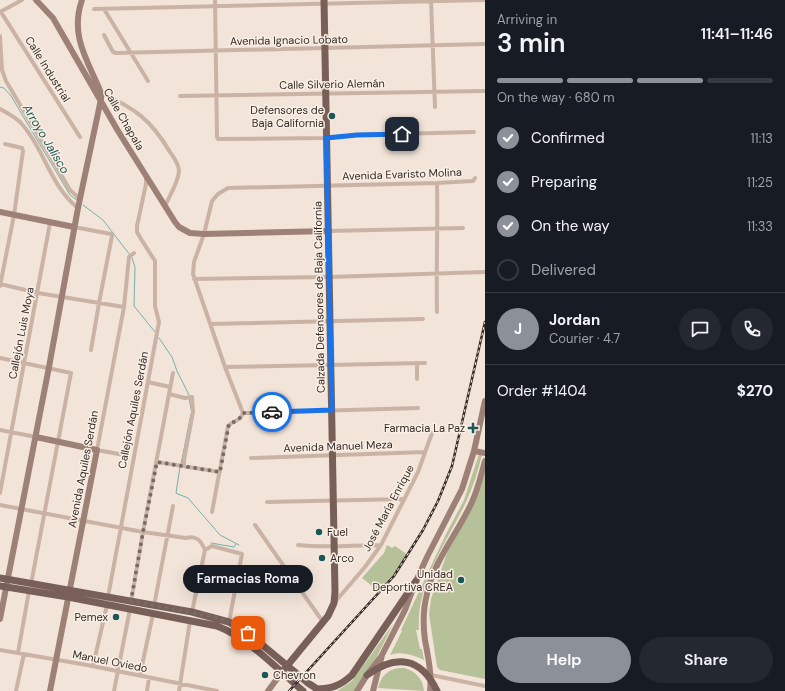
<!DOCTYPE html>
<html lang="en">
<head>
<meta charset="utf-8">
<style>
	:root { --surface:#171b24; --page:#242831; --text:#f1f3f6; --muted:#9ea1a6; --line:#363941; --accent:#8c9099 }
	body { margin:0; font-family:"DM Sans",sans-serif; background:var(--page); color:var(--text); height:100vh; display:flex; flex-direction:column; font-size:15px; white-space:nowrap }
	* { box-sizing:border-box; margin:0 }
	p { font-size:13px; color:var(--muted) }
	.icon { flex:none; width:22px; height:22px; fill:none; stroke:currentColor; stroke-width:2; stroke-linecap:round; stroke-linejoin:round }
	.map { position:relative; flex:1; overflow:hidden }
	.sheet { display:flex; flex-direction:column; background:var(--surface); width:300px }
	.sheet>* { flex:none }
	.pin { position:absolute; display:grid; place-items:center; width:34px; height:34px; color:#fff; margin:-17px; border-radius:8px; box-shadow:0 2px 6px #0006 }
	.courier { position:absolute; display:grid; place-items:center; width:40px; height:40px; margin:-20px; border:3px solid #1a73e8; border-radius:50%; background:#fff; color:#222; box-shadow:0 1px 5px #0007 }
	.bubble { position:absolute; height:28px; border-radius:14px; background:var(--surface); box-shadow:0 4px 16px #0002; font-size:13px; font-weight:600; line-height:28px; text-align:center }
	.headline em { font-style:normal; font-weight:600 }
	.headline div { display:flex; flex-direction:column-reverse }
	.headline { display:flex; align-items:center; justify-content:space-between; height:68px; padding:0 12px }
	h1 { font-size:26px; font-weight:600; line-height:30px }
	.bar { display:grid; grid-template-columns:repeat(4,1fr); gap:6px 4px; align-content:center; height:48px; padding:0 12px }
	.bar i { height:5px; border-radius:3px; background:var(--line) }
	.bar .on { background:var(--accent) }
	.bar p { grid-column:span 4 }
	.line { display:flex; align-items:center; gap:10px; padding:0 12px; border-top:1px solid var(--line) }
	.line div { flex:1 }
	.round { display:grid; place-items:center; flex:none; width:42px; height:42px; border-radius:21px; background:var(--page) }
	ol { padding:0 12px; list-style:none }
	li { display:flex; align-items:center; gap:12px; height:44px }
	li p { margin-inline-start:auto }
	li .icon { padding:4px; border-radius:50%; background:var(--accent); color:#fff; stroke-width:4 }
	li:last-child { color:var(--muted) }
	li i { width:22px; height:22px; border:2px solid var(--line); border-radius:50% }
	.button { display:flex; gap:8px; margin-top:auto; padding:8px 12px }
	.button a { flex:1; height:46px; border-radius:24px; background:var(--accent); color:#fff; font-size:16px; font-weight:600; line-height:46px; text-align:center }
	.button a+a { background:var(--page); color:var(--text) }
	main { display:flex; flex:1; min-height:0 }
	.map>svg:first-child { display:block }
	.green { fill:#b6c199 }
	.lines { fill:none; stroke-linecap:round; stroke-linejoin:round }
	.stream { stroke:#77afad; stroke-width:1 }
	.street { stroke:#cab3a5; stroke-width:4 }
	.secondary { stroke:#9d8176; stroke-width:6 }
	.primary { stroke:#785f57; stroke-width:7 }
	.rail-casing { stroke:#352a26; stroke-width:2.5 }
	.rail { stroke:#f9efe5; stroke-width:1; stroke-dasharray:3; stroke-linecap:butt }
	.done { stroke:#776b65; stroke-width:4; stroke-dasharray:0 7.2 }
	.route { stroke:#1a73e8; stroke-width:5 }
	.poi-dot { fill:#1b5757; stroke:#f9efe5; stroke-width:1.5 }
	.labels { text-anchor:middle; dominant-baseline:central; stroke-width:3; stroke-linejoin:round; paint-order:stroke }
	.street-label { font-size:11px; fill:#352a26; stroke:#f9efe5 }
	.poi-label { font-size:11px; fill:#352a26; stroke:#f9efe5; text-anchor:end }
	.water-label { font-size:12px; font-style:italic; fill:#1b5757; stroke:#f9efe5 }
</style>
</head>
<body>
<main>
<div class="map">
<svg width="485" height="691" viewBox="0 0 485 691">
	<rect width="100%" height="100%" fill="#f2e4d9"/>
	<path class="green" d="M479,454l3,1c-4,16 -9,32 -16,47 -19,40 -50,81 -47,128h-3l4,19h2l2,11c-12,-5 -22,-9 -34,-5l12,-24 -1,-1 45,-96 18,-34z
		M485,473v206l-45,-9 -3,-3 -8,-53 2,-15 16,-46 27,-49z
		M387,545l5,3 3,-2 13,9 -14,21 -14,16 -18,-14 22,-25z
		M393,624c-8,16 -26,57 -39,67h-17l15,-10z
		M404,668c12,3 19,11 20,23l-46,-3c3,-13 12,-21 26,-20z"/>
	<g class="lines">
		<path class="stream" d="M0,87l4,1 7,8 59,99 7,5
			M83,205l20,15 27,35
			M132,258l3,9 -1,39 21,26
			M159,338l13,19 5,14 12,24
			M189,398l2,11
			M181,464l10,-50
			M180,467l-4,26 2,1 10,4 32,37 19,10
			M211,543l23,4 2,-3"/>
		<path class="street" d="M215,0l2,137 1,2 108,-1 31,-3 117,-3
			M431,0l4,107
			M94,9l391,-9
			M104,9l44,72
			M0,12l22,-12
			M1,12l79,125
			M104,35l9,17 3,1 369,-9
			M0,36l2,34 4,11 64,109 10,9
			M101,93c34,15 50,27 69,59 4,6 9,12 9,19 -1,12 -9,24 -14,35
			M180,96l305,-5
			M0,109c7,4 15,8 21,14 23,25 29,63 57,85
			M74,227l37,7 1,2 -13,67 -8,47
			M329,231l134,-3
			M194,279l136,-2 155,-5
			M0,284l38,9 86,14
			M0,286l14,-71 9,-64 -1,-3 -17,-4
			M437,312c-1,-43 1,-86 0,-129
			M210,324l213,-5
			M0,358l71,15 -40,211
			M225,367l200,-4
			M417,379v-15
			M148,382l22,5
			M169,394l16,4 7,-1 1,15 -9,48v6
			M243,413l-18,-46 -32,-93 1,-12 10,-28 8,-33 6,-7 10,-6 209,-5 36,-2 2,-3
			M243,413l175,-5
			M0,430l36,7
			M124,455l-27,-5 27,-143 5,-50 5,-4
			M251,458l174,-6
			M157,462l63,10
			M0,493l50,-270
			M267,502l137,-3
			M0,505l143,27 43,6c11,-3 15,3 19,12l7,-4 30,8 -13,68
			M212,512l16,-86c5,-6 11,-3 15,-13
			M255,525l68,97
			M298,545c27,3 55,0 83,0
			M108,597l51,-275 -4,-16v-45l-14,-22 -4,-7v-6l9,-42v-8
			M131,602l12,-70 30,-159
			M335,602l30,-35 16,-22 37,-73 14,-39
			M154,606l19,-100
			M192,612l13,-62
			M0,650l87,15 130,26
			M18,653l11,-62
			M93,666l14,-61
			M140,675l13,-61
			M431,675l54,11
			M16,691l8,-37
			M114,691l16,-82
			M147,691l2,-13
			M179,691l11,-70"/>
		<path class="secondary" d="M36,0l17,18 65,113 57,91 4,5 11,6 14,1 125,-3
			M0,212l74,15
			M36,437l61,13 -47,241
			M474,451l11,2
			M0,619l49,-252 29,-159 23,-109v-6l-2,-5c-13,-30 -29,-54 -17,-88
			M268,691l14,-19
			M357,691l12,-19 11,-14
			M373,691l9,-36 23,-45 11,-29 12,-26 34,-66 12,-38 11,-50
			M430,691c2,-17 -2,-34 -5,-51 -2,-15 -2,-31 2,-46 7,-34 31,-61 45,-92 6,-13 9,-27 13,-41"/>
		<path class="primary" d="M0,578l192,34 37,10 19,11 60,50 12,8
			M0,586l68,11 149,29c33,13 59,42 86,65
			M282,672l46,-56 6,-13 1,-11 -11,-592
			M367,675c29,-21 54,-18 70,16
			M316,689c15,0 24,-3 36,-14l64,-94"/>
		<g class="rail-casing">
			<path id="rail" d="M289,691l105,-115 29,-46 15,-29 14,-35 33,-144"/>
		</g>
		<use href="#rail" class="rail"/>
	</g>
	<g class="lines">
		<path class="done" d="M248,633l-19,-11 -10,-4 -88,-17 12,-69 14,-70 63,10 9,-48c7,-3 11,-4 14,-11l29,-1"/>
		<path class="route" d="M272,412l60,-2 -6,-272 31,-3 45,-1"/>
	</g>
	<g class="poi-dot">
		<circle cx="332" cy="116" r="4"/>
		<path d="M471 422h4v4h4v4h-4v4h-4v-4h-4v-4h4z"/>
		<circle cx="319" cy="532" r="4"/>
		<circle cx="322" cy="558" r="4"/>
		<circle cx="461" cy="580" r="4"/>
		<circle cx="116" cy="617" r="4"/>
		<circle cx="265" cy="675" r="4"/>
	</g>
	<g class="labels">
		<g class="street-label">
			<text transform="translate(289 40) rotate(-1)">Avenida Ignacio Lobato</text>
			<text transform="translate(48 69) rotate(58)">Calle Industrial</text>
			<text transform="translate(332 84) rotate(-1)">Calle Silverio Alemán</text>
			<text transform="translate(124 119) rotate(60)">Calle Chapala</text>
			<text transform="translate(402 174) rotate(-2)">Avenida Evaristo Molina</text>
			<text transform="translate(319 297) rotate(-91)">Calzada Defensores de Baja California</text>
			<text transform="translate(21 333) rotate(-79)">Callejón Luis Moya</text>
			<text transform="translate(133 410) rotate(-79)">Callejón Aquiles Serdán</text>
			<text transform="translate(338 446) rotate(-2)">Avenida Manuel Meza</text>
			<text transform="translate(83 469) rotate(-79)">Avenida Aquiles Serdán</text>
			<text transform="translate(388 508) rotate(-62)">José María Enrique</text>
			<text transform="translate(110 661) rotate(11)">Manuel Oviedo</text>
		</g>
		<g class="poi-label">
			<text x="324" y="110">Defensores de<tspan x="324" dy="13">Baja California</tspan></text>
			<text x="465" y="428">Farmacia La Paz</text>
			<text x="327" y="532" text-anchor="start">Fuel</text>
			<text x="330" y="558" text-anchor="start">Arco</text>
			<text x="453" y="574">Unidad<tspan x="453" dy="13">Deportiva CREA</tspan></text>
			<text x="108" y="617">Pemex</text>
			<text x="273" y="675" text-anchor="start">Chevron</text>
		</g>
		<g class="water-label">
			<text transform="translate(46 139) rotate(59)">Arroyo Jalisco</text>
		</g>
	</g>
</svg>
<div class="pin" style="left:248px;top:633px;background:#ea580c"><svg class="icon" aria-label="bag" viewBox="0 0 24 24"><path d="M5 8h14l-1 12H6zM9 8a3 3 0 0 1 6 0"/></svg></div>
<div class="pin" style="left:402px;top:134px;background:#1f2937"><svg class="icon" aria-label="home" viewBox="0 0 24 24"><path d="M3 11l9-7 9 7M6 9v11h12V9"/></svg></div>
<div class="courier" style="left:272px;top:412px"><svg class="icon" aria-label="car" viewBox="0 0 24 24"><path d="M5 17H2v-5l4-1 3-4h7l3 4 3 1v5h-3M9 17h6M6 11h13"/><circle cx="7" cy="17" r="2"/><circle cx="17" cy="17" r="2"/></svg></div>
<div class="bubble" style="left:183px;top:565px;width:130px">Farmacias Roma</div>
</div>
<section class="sheet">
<div class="headline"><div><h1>3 min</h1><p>Arriving in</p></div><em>11:41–11:46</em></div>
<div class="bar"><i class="on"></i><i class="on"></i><i class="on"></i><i></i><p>On the way · 680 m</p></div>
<ol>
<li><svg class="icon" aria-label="check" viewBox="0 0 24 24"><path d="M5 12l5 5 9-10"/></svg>Confirmed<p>11:13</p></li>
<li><svg class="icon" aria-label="check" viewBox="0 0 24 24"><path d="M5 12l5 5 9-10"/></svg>Preparing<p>11:25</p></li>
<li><svg class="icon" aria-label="check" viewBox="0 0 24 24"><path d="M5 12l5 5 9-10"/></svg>On the way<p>11:33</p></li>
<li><i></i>Delivered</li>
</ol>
<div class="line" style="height:72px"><b class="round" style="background:var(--accent);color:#fff">J</b><div><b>Jordan</b><p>Courier · 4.7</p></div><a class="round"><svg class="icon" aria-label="chat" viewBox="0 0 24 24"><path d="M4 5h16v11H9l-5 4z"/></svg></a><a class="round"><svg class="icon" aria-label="phone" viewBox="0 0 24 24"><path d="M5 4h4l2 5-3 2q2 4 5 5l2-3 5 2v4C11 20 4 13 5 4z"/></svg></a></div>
<div class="line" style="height:52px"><div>Order #1404</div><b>$270</b></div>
<div class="button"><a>Help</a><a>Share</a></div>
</section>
</main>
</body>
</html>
